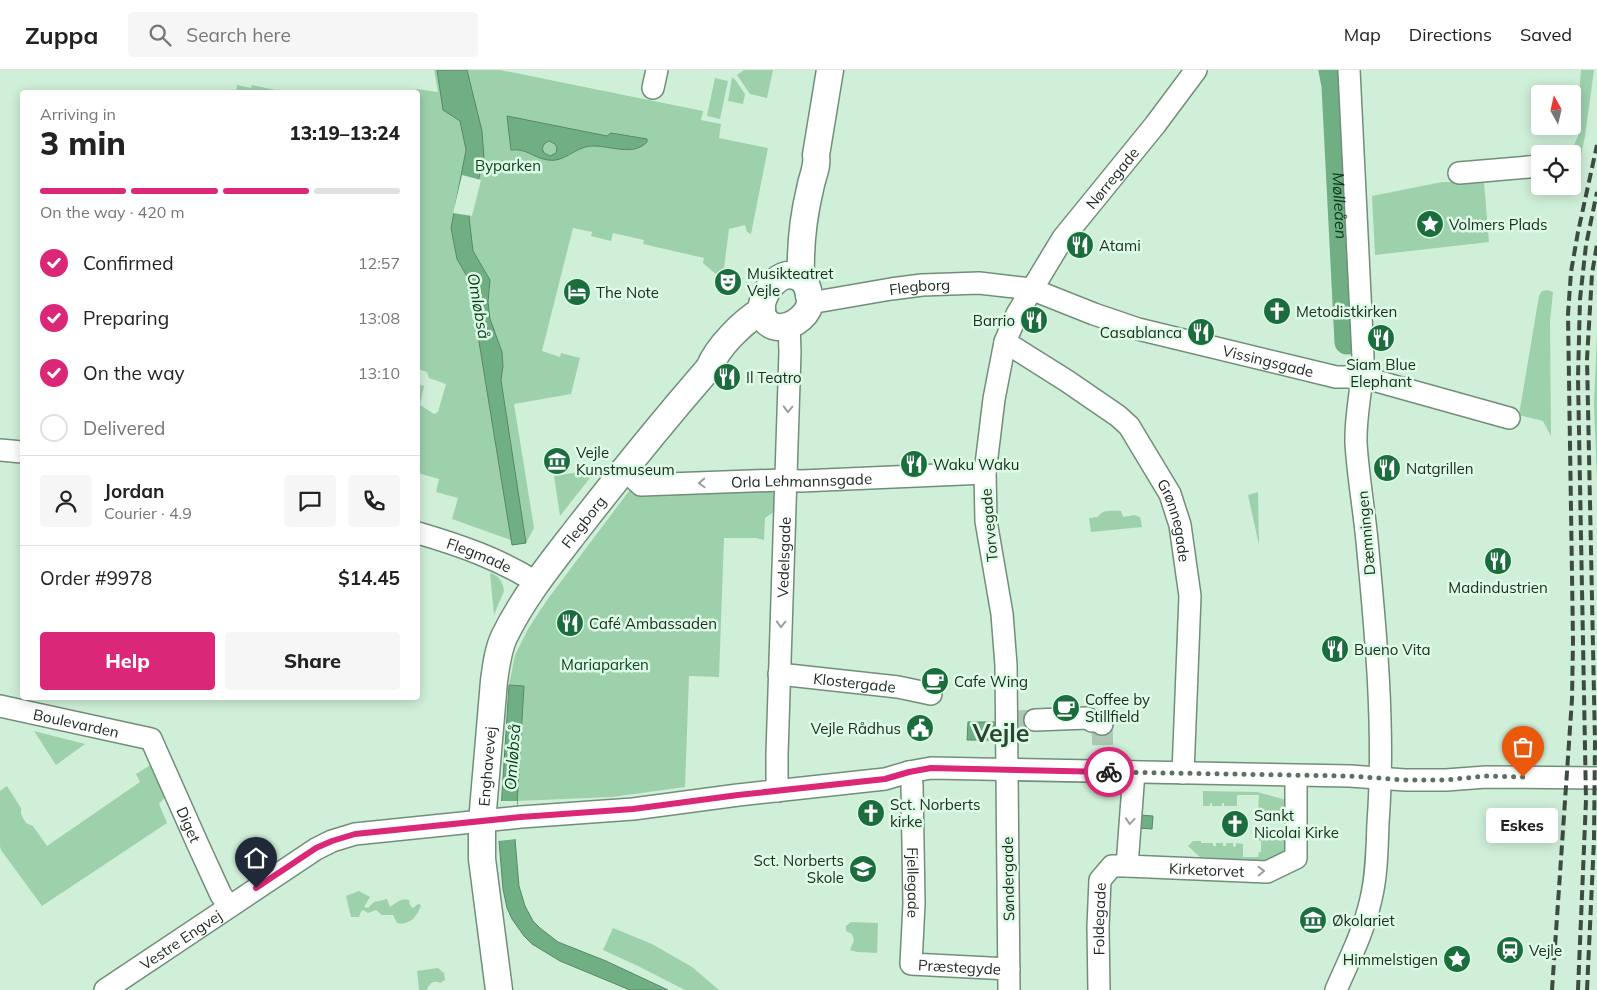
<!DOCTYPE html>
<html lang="en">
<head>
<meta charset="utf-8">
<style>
	:root { --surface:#fff; --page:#f6f6f6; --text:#222; --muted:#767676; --line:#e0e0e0; --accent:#db2777 }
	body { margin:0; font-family:Mulish,sans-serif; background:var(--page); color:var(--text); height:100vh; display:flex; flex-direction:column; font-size:19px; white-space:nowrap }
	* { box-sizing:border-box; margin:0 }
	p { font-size:16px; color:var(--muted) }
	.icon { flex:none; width:28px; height:28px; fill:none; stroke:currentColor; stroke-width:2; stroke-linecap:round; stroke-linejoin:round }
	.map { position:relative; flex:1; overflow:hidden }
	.sheet { position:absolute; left:20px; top:20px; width:400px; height:610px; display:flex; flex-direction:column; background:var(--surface); border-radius:5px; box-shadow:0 2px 12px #0003 }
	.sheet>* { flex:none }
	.needle { width:32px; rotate:352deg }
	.controls { position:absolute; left:1531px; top:15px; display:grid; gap:10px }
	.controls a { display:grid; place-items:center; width:50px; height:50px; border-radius:5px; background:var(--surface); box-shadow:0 2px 12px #0003; font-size:25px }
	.pin { position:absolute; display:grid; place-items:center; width:42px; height:42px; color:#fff; margin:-51px -21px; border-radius:50% 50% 50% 0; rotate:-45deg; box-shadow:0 0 5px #0007 }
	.pin .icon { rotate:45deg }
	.courier { position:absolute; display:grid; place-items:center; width:50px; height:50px; margin:-25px; border:4px solid #db2777; border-radius:50%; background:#fff; color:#222; box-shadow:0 1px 6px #0007 }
	.bubble { position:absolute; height:35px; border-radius:5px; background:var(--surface); box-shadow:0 2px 12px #0003; font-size:16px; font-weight:800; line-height:35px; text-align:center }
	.overview em { font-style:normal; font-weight:800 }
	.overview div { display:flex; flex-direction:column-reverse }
	.overview { display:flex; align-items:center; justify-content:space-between; height:85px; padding:0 20px }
	h1 { font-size:32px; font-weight:800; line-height:38px }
	.bar { display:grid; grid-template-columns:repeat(4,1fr); gap:8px 5px; align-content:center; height:60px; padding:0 20px }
	.bar i { height:6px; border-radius:4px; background:var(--line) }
	.bar .on { background:var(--accent) }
	.bar p { grid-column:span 4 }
	.line { display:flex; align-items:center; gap:12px; padding:0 20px; border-top:1px solid var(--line) }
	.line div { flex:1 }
	.round { display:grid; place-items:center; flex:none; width:52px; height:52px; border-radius:5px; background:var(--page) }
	ol { padding:0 20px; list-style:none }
	li { display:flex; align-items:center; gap:15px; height:55px }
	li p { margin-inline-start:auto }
	li .icon { padding:5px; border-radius:50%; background:var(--accent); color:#fff; stroke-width:4 }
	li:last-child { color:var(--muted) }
	li i { width:28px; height:28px; border:2px solid var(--line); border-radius:50% }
	.action { display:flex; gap:10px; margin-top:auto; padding:10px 20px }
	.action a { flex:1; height:58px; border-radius:5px; background:var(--accent); color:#fff; font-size:20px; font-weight:800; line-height:58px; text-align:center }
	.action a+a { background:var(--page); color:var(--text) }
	header { display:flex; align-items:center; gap:30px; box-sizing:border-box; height:70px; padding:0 25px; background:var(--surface); border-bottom:1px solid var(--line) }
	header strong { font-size:24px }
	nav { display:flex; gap:28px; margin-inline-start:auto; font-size:18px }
	.search { width:350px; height:45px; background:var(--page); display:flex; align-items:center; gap:12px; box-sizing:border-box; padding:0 18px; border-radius:5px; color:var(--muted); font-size:19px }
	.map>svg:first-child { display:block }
	.green { fill:#9dd1ac }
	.water { fill:#70af83; stroke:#588866; fill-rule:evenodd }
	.pier { fill:#cfefd8 }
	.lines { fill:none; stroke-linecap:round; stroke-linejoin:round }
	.river { stroke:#70af83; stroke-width:25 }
	.minor-tunnel { stroke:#acc8b4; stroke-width:21; stroke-dasharray:21 11; stroke-linecap:butt }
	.minor-casing { stroke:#718e79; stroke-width:24 }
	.major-casing { stroke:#718e79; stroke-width:29 }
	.minor { stroke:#fff; stroke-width:21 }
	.major { stroke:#fff; stroke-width:26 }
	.rail { stroke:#3d4c41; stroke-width:4; stroke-dasharray:10 5; stroke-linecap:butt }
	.oneway { stroke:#9ba09c }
	.done { stroke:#5d7062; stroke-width:5; stroke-dasharray:0 9 }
	.route { stroke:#db2777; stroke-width:6 }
	.labels { text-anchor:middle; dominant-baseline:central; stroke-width:5; stroke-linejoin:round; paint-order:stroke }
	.park-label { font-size:15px; fill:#104124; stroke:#ddfce5 }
	.street-label { font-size:15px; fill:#202c23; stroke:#ddfce5 }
	.poi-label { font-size:15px; fill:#202c23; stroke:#ddfce5; text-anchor:start }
	.water-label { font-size:16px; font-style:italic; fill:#06391d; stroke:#ddfce5 }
	.town-label { font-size:25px; font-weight:bold; fill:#2b4533; stroke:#ddfce5 }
</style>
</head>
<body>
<header>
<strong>Zuppa</strong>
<div class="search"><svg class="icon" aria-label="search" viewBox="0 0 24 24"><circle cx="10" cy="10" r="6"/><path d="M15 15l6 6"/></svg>Search here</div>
<nav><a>Map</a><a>Directions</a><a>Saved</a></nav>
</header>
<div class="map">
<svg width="1597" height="920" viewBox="0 0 1597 920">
	<rect width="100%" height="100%" fill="#cfefd8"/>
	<path class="green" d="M434,0h66l203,41 -2,9 20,4 -2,14 49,10 -17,86 -4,-2 -2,-7 -16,4 -5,39 -7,7 -14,-12 1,-5 -61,-14 1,-4 -31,-7 -2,8 -20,-5 1,-4 -19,-4 -31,123 18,6 1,-4 19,5 -9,36 -57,10 20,124 -8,15 -14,2 -1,-5 -59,-21 6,-21 -22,-6 3,-13 -21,-6v-89l6,2 -4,19 14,9 4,-2 8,-28 -17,-6 -2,-6 -9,-3v-277h-3l1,-3 22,3z
		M744,0h29l-6,28 -17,-4 -13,-19z
		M1581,0h13l-9,66 -8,40 -4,-1 -1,-21h-2l8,-18 1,-20 -1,-11z
		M715,8l13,3 -8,38 -13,-3z
		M732,8h2l11,16 -2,10 -15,-3z
		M237,15l14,3 1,-3 33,7h-49z
		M1442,112h42l5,60 -114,13 -3,-59z
		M1547,220l6,2 -3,29 1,115 -8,-15 -24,-6 20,-119 3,-5z
		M1597,263v147l-3,-75z
		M597,399l-37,47 -6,-40z
		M773,414l2,27 -10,7 -1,22 -8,-2h-32l-5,139 -30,-1 -4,111 -73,10 -95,4 7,-115 -15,-1 6,-30 13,-26 19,-29 85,-113z
		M1258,422l1,53 -11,-50z
		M1121,441l2,6 11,-2 6,2 2,10 -51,5 -2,-14 9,-1c4,-8 15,-6 23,-6z
		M490,503c9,2 13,9 14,18l-10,24z
		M34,661l51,13 -29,21z
		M152,694l14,32 -7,8 8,19 -125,83 -41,-56 -1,-4v-55l7,-5 14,22v6l2,4 3,5 7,3 14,20 93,-64 -4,-8z
		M1203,721l54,1 33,9 -2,49 -22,12 -66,-5 -12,-11 5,-5h8v2h12v3h3v-3h7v3h3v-3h7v4l3,-1v-3l7,1v13h15l1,-5h2v-11l-3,-1v-2l24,1 2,1 1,-1 -1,-2 1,-21 2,-2 -2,-2 -2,2h-11l-1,-2 -1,2 -12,-1 1,-18h-22v11h-13v-3h-2v3h-10v-3h-2v3h-7z
		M359,821l11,6 -6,10 4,1 6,-6 13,-3 3,8c6,-4 12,-10 19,-7l1,5 3,3 5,-4 3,1c-3,11 -12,21 -24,18l-4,-8h-11l-6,-5 -8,3 -5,-3 -2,2 -2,5h-8l-5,-21z
		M851,852l27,1 -1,30 -20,-1 -7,-2 4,-10 -2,-6 -6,-3v-5z
		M613,858l39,16 40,23 27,23h-34l-47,-24 -35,-16z
		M438,898l6,5 1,7 -5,3c-6,-3 -11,0 -13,7h-8l-2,-19z"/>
	<path class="water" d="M437,0h30l15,61 2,27 -15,59 4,34 17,29 -2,22 2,17 12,33 1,14 -2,14 25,163 -14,2 -43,-265 -12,-21 -6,-31 15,-78 -6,-29 -17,-11z
		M507,46l100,20 4,-3 36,6v3c-14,15 -38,3 -56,4 -16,1 -27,17 -43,14 -15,-2 -21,-12 -37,-10zM549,71l6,3 2,4 -1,5 -6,3 -6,-3 -2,-5 3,-5z
		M509,615l15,1 -9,153 4,47 6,20 8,15 7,7 18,14 48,19 62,29h-38l-70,-29 -28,-17 -8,-8 -12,-17 -5,-11 -4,-19 -4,-48z
		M968,652h29l1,18h-31z
		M1140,745l13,1 -1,13 -13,-1z"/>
	<path class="pier" d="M462,105l19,5 -9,36 -19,-3z
		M501,731h16l-1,38 -18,2z"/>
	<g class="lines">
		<path class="river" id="s1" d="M1331,0l3,16 13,256"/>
		<path class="minor-tunnel" d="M1016,651l19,-1
			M1102,654l1,35"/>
		<g class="minor-casing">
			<g id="minor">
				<path d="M653,18l4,-18"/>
				<path d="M1459,103l81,-7"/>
				<path id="s2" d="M810,233l81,-14 31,-4 57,-2 52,6 63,25 44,15 198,48h26l147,41"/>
				<path id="s3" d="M1005,272l62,39 51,35 11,10 41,68 10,31 10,71 -7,177"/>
				<path d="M0,380l22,2"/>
				<path id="s4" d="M624,399l17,16 140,-5 20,1 184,-8"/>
				<path id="s5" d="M418,463c41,12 82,26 119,50"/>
				<path id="s6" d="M779,604l119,13 33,7"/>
				<path id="s7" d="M0,636l151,33 48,108 22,48 8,11"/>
				<path d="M1035,650l52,-2 5,3h10v3"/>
				<path id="s8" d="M909,702l3,12 2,120 -3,60 98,5"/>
				<path id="s9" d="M1134,702l-7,94 140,6 29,-14v-82"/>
				<path id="s10" d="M778,721l-1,-13v-24l13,-402 -1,-27"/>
				<path id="s11" d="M105,920l211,-141 16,-8 23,-7 166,-17 112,-8 105,-14 147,-16 24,-7 22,-4 419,8 55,4h41l40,-3 111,1"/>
				<path id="s12" d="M1009,920l-3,-325 -4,-51 -16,-93 -1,-48 9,-74 11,-57 12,-28 46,-76 92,-113 41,-55"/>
				<path id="s13" d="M1099,920l-1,-63 2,-47 12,-14h15"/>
				<path d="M1336,920c13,-30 28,-59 35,-91 6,-25 6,-51 7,-76 7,-93 -2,-189 -11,-282 -3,-32 -9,-65 -11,-98 -1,-29 7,-57 7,-86l-14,-287"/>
			</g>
		</g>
		<g class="major-casing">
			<g id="major">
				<path d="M787,205c14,0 21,8 22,21 1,2 1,6 1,8 -4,14 -22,27 -37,22 -23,-10 -7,-46 14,-51z"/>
				<path d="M801,208c-1,-30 2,-60 9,-89 2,-12 8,-22 6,-34l14,-85"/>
				<path id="s14" d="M499,920l-17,-131v-37l12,-141c2,-15 4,-31 10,-44 20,-41 48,-75 75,-110 42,-54 85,-107 130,-159 9,-22 33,-45 53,-58"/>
			</g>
		</g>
		<use href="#minor" class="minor"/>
		<use href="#major" class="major"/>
		<path class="rail" d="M1552,920l20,-291 1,-59 -5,-326 3,-42 7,-40 19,-87
			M1578,920l8,-190 -8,-422 2,-79 6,-54 11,-53
			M1587,920l7,-150 1,-98 -8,-383 5,-85 5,-30"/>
	</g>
	<defs><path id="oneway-chevron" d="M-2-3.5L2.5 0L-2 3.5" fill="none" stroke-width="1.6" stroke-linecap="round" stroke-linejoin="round" transform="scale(1.25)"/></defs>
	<g class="oneway">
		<use href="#oneway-chevron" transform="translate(788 339) rotate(92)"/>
		<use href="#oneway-chevron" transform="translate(702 413) rotate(178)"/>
		<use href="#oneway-chevron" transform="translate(781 554) rotate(92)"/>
		<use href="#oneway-chevron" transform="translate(1130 751) rotate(94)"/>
		<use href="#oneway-chevron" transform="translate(1261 801) rotate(-2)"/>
	</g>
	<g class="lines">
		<path class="done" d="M1109,702l241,4 55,4h41l40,-4 37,1"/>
		<path class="route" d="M256,818l60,-40 16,-7 23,-7 166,-17 112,-8 105,-14 147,-16 24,-7 22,-4 178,4"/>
	</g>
	<defs>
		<g id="sight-disc" transform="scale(1.4375)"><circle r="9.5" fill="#1b6d3e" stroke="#ddfce5"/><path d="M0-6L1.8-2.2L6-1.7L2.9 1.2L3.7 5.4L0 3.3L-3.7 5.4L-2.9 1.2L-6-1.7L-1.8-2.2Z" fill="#fff"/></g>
		<g id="restaurant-disc" transform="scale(1.4375)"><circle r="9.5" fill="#1b6d3e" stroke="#ddfce5"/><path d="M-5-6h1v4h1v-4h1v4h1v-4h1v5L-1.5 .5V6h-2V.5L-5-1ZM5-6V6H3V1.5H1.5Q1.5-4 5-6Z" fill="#fff"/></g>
		<g id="theatre-disc" transform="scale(1.4375)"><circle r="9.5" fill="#1b6d3e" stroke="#ddfce5"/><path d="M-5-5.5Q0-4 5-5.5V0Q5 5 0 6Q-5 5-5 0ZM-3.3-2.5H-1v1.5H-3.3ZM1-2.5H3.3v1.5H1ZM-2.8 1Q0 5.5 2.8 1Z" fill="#fff"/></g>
		<g id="hotel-disc" transform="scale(1.4375)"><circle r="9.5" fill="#1b6d3e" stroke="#ddfce5"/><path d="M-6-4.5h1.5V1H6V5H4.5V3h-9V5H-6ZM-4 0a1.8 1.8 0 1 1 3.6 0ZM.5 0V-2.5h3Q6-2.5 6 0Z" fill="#fff"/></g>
		<g id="church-disc" transform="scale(1.4375)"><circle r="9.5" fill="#1b6d3e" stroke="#ddfce5"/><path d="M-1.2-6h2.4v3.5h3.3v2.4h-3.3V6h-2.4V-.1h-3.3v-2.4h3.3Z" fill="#fff"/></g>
		<g id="museum-disc" transform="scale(1.4375)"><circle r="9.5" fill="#1b6d3e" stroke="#ddfce5"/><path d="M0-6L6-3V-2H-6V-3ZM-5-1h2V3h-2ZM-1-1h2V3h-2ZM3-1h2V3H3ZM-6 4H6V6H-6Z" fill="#fff"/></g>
		<g id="cafe-disc" transform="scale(1.4375)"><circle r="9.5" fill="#1b6d3e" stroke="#ddfce5"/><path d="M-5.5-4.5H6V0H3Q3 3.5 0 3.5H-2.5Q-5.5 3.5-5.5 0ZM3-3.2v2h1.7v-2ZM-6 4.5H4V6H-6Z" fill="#fff"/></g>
		<g id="civic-disc" transform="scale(1.4375)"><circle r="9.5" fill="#1b6d3e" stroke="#ddfce5"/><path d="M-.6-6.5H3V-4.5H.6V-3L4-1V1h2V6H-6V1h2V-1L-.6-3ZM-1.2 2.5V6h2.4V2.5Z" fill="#fff"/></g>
		<g id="school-disc" transform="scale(1.4375)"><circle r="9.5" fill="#1b6d3e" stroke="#ddfce5"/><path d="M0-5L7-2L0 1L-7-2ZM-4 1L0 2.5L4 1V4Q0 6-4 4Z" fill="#fff"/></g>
		<g id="station-disc" transform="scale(1.4375)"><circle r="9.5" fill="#1b6d3e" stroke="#ddfce5"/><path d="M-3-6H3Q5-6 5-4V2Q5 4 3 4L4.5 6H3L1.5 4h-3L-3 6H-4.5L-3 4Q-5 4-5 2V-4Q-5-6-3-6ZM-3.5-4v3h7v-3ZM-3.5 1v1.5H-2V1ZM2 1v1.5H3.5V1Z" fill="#fff"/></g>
	</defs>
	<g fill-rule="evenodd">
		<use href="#sight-disc" x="1430" y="154"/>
		<use href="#restaurant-disc" x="1080" y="175"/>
		<use href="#theatre-disc" x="728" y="212"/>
		<use href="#hotel-disc" x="577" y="222"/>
		<use href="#church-disc" x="1277" y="241"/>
		<use href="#restaurant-disc" x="1034" y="250"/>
		<use href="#restaurant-disc" x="1201" y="262"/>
		<use href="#restaurant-disc" x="1381" y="268"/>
		<use href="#restaurant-disc" x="727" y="307"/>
		<use href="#museum-disc" x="557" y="391"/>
		<use href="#restaurant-disc" x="914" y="394"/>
		<use href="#restaurant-disc" x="1387" y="398"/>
		<use href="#restaurant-disc" x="1498" y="491"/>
		<use href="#restaurant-disc" x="570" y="553"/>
		<use href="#restaurant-disc" x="1335" y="579"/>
		<use href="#cafe-disc" x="935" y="611"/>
		<use href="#cafe-disc" x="1066" y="638"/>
		<use href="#civic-disc" x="920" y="658"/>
		<use href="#church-disc" x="871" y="743"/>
		<use href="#church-disc" x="1235" y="754"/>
		<use href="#school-disc" x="863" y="799"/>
		<use href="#museum-disc" x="1313" y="850"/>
		<use href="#station-disc" x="1510" y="880"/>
		<use href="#sight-disc" x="1457" y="889"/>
	</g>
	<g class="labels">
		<g class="park-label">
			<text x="508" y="95">Byparken</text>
			<text x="605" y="594">Mariaparken</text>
		</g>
		<g class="street-label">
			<text stroke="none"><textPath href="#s12" startOffset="848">Nørregade</textPath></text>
			<text stroke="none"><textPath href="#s2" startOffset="111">Flegborg</textPath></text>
			<text stroke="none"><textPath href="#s2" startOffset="471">Vissingsgade</textPath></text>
			<text stroke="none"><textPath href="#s4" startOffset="184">Orla Lehmannsgade</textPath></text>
			<text stroke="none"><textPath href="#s14" startOffset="496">Flegborg</textPath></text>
			<text stroke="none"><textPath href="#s3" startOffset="256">Grønnegade</textPath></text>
			<text transform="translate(989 455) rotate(-95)">Torvegade</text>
			<text transform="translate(1366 463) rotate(-95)">Dæmningen</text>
			<text stroke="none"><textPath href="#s5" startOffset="65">Flegmade</textPath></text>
			<text stroke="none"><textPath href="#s10" startOffset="234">Vedelsgade</textPath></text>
			<text stroke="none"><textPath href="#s6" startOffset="76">Klostergade</textPath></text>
			<text stroke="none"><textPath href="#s7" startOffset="78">Boulevarden</textPath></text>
			<text stroke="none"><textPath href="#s14" startOffset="225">Enghavevej</textPath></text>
			<text stroke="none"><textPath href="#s7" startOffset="248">Diget</textPath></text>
			<text stroke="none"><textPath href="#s9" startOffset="174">Kirketorvet</textPath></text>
			<text transform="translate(1008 809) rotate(-91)">Søndergade</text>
			<text stroke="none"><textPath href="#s8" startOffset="111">Fjellegade</textPath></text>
			<text stroke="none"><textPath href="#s13" startOffset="71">Foldegade</textPath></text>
			<text stroke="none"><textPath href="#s11" startOffset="91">Vestre Engvej</textPath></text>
			<text stroke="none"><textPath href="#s8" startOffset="241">Præstegyde</textPath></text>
		</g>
		<g class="poi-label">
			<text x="1449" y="154">Volmers Plads</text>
			<text x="1099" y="175">Atami</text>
			<text x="747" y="203">Musikteatret<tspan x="747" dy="17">Vejle</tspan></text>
			<text x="596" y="222">The Note</text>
			<text x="1296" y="241">Metodistkirken</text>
			<text x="1015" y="250" text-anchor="end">Barrio</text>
			<text x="1182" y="262" text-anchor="end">Casablanca</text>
			<text x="1381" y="294" text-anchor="middle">Siam Blue<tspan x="1381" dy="17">Elephant</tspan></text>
			<text x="746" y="307">Il Teatro</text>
			<text x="576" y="382">Vejle<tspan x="576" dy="17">Kunstmuseum</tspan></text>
			<text x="933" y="394">Waku Waku</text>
			<text x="1406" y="398">Natgrillen</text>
			<text x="1498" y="517" text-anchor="middle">Madindustrien</text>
			<text x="589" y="553">Café Ambassaden</text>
			<text x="1354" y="579">Bueno Vita</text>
			<text x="954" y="611">Cafe Wing</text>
			<text x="1085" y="629">Coffee by<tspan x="1085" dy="17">Stillfield</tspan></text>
			<text x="901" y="658" text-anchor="end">Vejle Rådhus</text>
			<text x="890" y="734">Sct. Norberts<tspan x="890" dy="17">kirke</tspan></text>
			<text x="1254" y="745">Sankt<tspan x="1254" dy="17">Nicolai Kirke</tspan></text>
			<text x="844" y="790" text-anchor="end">Sct. Norberts<tspan x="844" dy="17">Skole</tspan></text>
			<text x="1332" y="850">Økolariet</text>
			<text x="1529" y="880">Vejle</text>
			<text x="1438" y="889" text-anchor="end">Himmelstigen</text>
		</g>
		<g class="water-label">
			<text stroke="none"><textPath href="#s1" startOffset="136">Mølleåen</textPath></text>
			<text transform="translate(479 236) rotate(80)">Omløbså</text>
			<text transform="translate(512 687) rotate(-86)">Omløbså</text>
		</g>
		<g class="town-label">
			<text x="1001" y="662">Vejle</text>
		</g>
	</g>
</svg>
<div class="controls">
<a><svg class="needle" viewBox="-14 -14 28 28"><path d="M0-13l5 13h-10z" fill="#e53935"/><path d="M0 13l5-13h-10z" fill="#767676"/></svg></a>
<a><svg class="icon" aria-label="locate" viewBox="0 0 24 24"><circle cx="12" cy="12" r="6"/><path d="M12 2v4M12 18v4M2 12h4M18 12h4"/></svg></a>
</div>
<div class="pin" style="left:1523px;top:707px;background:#ea580c"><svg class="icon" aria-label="bag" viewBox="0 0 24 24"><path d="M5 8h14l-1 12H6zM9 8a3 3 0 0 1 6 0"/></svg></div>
<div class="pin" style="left:256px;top:818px;background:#1f2937"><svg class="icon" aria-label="home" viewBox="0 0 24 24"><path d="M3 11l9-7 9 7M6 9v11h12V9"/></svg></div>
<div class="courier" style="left:1109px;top:702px"><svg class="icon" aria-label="bike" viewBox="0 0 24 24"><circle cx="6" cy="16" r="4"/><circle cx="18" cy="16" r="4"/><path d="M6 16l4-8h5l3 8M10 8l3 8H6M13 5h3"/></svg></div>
<div class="bubble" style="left:1486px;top:738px;width:72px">Eskes</div>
<section class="sheet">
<div class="overview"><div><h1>3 min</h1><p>Arriving in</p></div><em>13:19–13:24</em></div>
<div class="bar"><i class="on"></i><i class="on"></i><i class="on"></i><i></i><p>On the way · 420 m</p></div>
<ol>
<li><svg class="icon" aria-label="check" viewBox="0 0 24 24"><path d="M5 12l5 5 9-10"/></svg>Confirmed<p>12:57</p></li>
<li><svg class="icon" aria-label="check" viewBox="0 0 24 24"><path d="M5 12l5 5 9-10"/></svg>Preparing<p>13:08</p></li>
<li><svg class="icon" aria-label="check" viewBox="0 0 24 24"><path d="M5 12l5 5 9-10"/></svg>On the way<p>13:10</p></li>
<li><i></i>Delivered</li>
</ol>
<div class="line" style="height:90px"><a class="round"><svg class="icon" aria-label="person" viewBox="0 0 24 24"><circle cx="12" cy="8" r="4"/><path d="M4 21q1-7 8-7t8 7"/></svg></a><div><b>Jordan</b><p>Courier · 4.9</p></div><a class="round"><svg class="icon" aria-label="chat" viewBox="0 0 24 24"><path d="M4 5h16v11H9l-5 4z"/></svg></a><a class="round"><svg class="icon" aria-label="phone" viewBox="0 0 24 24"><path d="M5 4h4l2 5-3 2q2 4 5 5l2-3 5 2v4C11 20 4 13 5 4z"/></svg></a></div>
<div class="line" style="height:65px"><div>Order #9978</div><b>$14.45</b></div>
<div class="action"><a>Help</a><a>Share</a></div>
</section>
</div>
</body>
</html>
